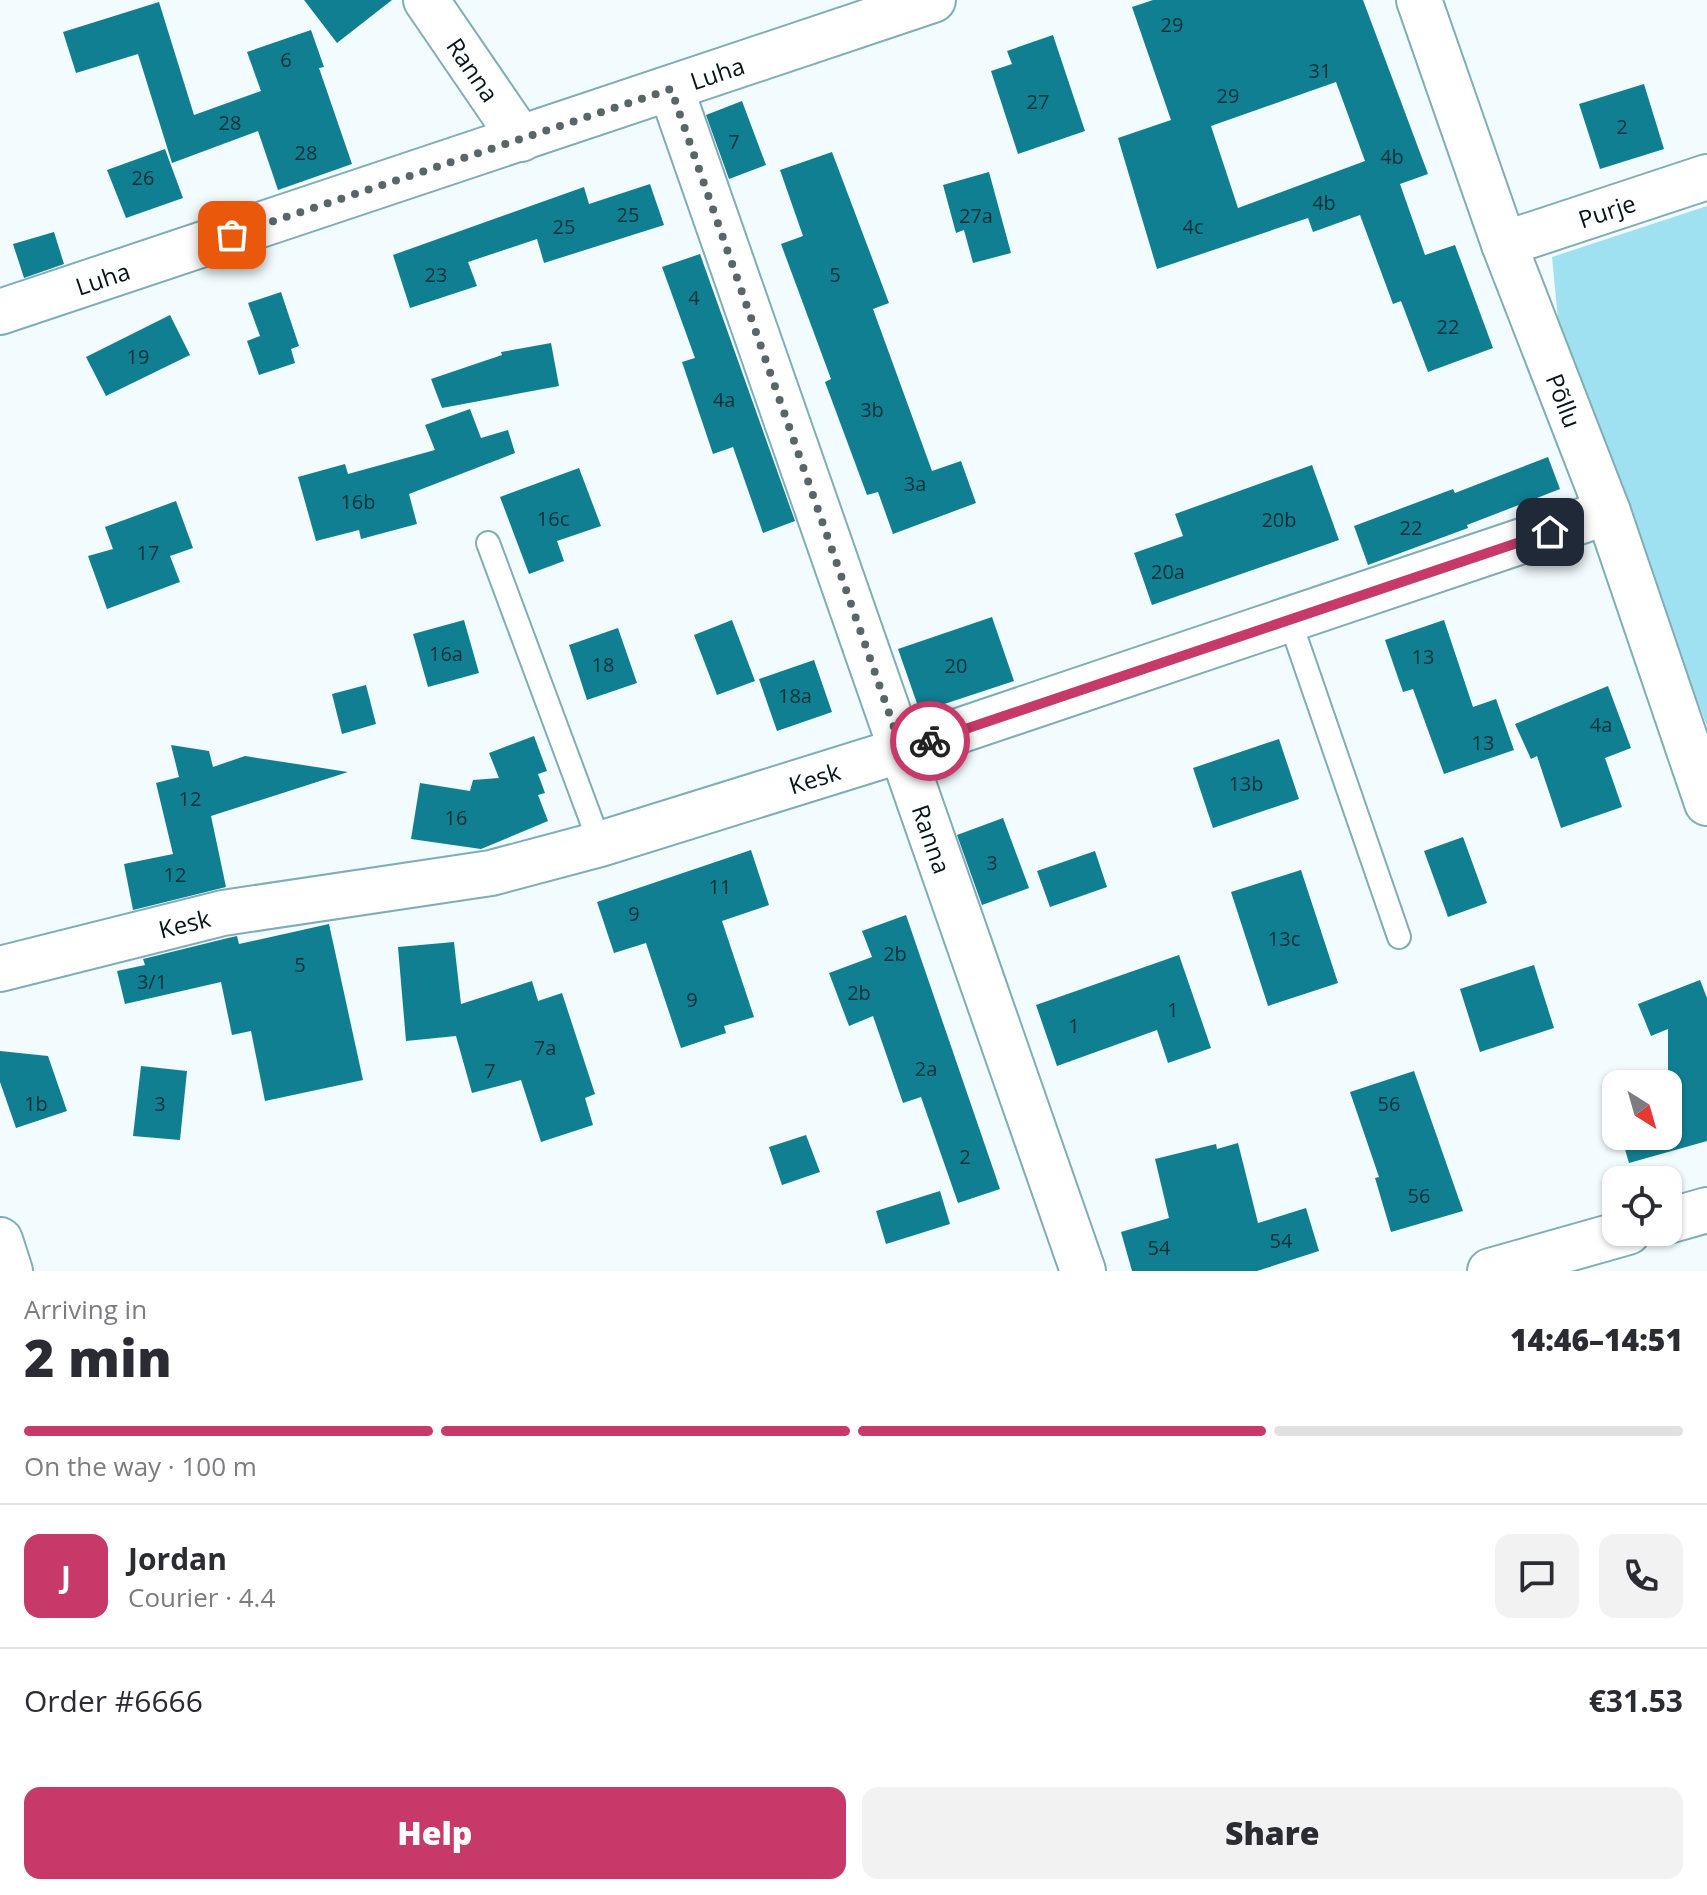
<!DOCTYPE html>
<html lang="en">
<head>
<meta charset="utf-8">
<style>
	:root { --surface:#fff; --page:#f2f2f3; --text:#2b2b33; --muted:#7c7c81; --line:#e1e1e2; --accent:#c63969 }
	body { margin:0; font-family:"Open Sans",sans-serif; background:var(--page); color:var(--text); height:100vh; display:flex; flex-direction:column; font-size:30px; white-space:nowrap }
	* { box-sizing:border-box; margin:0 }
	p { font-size:26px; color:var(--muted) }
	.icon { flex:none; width:44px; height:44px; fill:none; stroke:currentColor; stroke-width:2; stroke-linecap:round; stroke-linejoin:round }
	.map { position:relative; height:1271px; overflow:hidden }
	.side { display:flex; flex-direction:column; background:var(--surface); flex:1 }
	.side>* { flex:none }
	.needle { width:52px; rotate:143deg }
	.tools { position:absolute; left:1602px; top:1070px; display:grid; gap:16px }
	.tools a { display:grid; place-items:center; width:80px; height:80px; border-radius:16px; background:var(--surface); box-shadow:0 2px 6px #0004; font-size:40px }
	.pin { position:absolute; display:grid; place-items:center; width:68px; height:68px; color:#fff; margin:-34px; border-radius:16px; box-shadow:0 4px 12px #0006 }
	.courier { position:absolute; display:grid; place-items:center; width:80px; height:80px; margin:-40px; border:6px solid #c63969; border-radius:50%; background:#fff; color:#222; box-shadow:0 2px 10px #0007 }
	.overview em { font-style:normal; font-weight:800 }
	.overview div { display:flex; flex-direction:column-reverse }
	.overview { display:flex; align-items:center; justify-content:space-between; height:136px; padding:0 24px }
	h1 { font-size:52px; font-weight:800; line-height:60px }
	.bar { display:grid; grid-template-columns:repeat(4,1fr); gap:12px 8px; align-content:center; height:96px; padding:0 24px }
	.bar i { height:10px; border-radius:6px; background:var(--line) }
	.bar .active { background:var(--accent) }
	.bar p { grid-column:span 4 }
	.line { display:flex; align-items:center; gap:20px; padding:0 24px; border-top:2px solid var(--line) }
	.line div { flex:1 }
	.round { display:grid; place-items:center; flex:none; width:84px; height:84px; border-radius:16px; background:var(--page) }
	.cta { display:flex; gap:16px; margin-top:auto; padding:16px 24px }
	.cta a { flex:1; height:92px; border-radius:16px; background:var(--accent); color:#fff; font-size:32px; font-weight:800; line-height:92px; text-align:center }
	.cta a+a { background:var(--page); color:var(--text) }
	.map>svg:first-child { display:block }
	.green { fill:#a0e1f1 }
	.building { fill:#107f92; fill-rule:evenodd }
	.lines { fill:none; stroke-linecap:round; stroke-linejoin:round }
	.lane-casing { stroke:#81adb7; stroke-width:26 }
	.street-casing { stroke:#81adb7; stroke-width:48 }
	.secondary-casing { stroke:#81adb7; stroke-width:48 }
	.lane { stroke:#fff; stroke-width:22 }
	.street { stroke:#fff; stroke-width:44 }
	.secondary { stroke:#fff; stroke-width:44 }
	.done { stroke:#586669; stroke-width:8; stroke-dasharray:0 14.4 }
	.route { stroke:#c63969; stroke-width:10 }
	.labels { text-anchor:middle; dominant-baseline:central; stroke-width:6; stroke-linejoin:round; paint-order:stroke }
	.number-label { font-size:20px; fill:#083037 }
	.street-label { font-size:24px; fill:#051519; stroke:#fff }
</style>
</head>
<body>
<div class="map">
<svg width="1707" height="1271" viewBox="0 0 1707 1271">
	<rect width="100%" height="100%" fill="#f2fbfd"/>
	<path class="green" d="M1707,206v520l-147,-386 -8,-83z"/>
	<path class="building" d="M304,0h88l-55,43z
		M1153,0h210l65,174 -28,10 25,71 30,-10 38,103 -65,24 -27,-71 -8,3 -33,-89 -47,17 -5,-14 -151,51 -39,-131 53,-18 -39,-113zM1336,82l29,79 -127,47 -27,-82z
		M159,2l35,113 67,-24 -14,-39 64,-22 13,37 -5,1 33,96 -74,26 -20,-59 -86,32 -34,-109 -62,19 -13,-41z
		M1053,35l32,96 -67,23 -27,-83 21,-7 -5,-13z
		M1644,84l20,65 -64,20 -21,-65z
		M742,101l24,64 -37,14 -23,-64z
		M165,149l18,49 -57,20 -19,-48z
		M832,152l57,151 -16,6 59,162 29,-10 15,42 -83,31 -15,-42 -11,3 -42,-113 6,-3 -50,-135 22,-8 -23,-66z
		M989,172l22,81 -38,10 -9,-33 -8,3 -13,-48z
		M650,184l14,41 -120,38 -7,-24 -69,23 9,24 -67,22 -17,-53 191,-68 5,17z
		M54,232l10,32 -40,14 -11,-34z
		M700,254l95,267 -32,12 -30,-86 -20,7 -31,-92 13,-4 -33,-91z
		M281,292l18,54 -8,3 4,14 -36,12 -12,-34 13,-5 -12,-33z
		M170,315l20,40 -84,41 -20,-39z
		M551,343l8,43 -117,22 -11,-29 71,-24 -1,-3z
		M470,409l11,29 27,-8 7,23 -106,41 8,30 -56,15 -2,-9 -43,11 -18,-64 47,-13 3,10 87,-24 -10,-25z
		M1548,457l12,32 -93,36 1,3 -100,37 -14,-39 99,-37 2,4z
		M1312,465l27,75 -187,65 -18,-52 49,-17 -8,-22z
		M579,468l22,58 -44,15 7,20 -35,13 -29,-77z
		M176,501l17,47 -23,8 10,26 -73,27 -19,-53 25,-7 -8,-22z
		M992,617l22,64 -94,31 -22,-63z
		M464,620l15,53 -51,14 -15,-53z
		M732,620l23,61 -38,14 -23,-60z
		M1444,620l29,87 23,-8 18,51 -70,24 -31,-85 -10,3 -18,-52z
		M618,628l19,55 -50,17 -18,-55z
		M814,660l18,52 -55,19 -18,-52z
		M366,685l10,39 -34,10 -10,-40z
		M1608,686l23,62 -26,10 17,49 -61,21 -24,-72 -6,3 -16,-35z
		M534,736l13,35 -9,3 7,19 -7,2 10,26 -67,28 -70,-10 9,-56 50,8 3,-11 26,-2 -10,-25z
		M1279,739l20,60 -86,29 -20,-60z
		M171,745l38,6 4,16 32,-11 103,16 -137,44 15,71 -93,23 -9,-46 49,-10 -17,-71 23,-6z
		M1003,818l26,70 -47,17 -25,-70z
		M1463,837l24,66 -39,14 -24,-66z
		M751,850l18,55 -47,16 32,96 -30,9 2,7 -45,15 -35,-105 -32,10 -17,-51z
		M1095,851l12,36 -57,20 -13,-36z
		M1301,870l37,113 -70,23 -37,-114z
		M906,915l94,274 -42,14 -37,-106 -18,6 -30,-87 -24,10 -20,-53 43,-16 -10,-26z
		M329,924l34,156 -98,21 -14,-70 -19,4 -11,-53 -96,22 -8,-33 28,-6 -2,-6 85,-21 9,-2 2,8z
		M454,942l7,62 71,-23 6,20 24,-8 33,101 -10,4 8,27 -52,17 -20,-62 -49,13 -16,-57 -50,5 -8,-94z
		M1179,955l32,93 -43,15 -11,-33 -100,36 -21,-61z
		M1534,965l20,63 -74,24 -20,-63z
		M1700,980l7,18v143l-78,22 -8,-27h47v-107l-17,7 -13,-32z
		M0,1051l48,5 19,55 -51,17 -16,-46z
		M141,1066l46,5 -7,69 -47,-4z
		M1414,1071l49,140 -72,21 -16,-54 4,-1 -29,-85z
		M806,1135l14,37 -38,13 -13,-38z
		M1238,1143l20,80 48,-15 13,43 -62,20h-125l-11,-39 48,-14 -14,-59 61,-15 1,5z
		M940,1191l10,33 -64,20 -10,-33z"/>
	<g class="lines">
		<g class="lane-casing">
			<path id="lane" d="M488,543l112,301
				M1289,618l110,319"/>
		</g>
		<g class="street-casing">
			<g id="street">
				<path id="s1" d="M426,0l95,139"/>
				<path id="s2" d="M1419,0l85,244 104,268 99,291"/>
				<path id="s3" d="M671,89l412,1182"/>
				<path id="s4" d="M1504,244l203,-67"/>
				<path id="s5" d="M0,312l933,-312"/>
				<path id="s6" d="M0,969l223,-56 268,-40 109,-29 302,-94 706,-238"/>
				<path d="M0,1240l10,31"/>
			</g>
		</g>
		<g class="secondary-casing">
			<path id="secondary" d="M1668,1221l39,-11
				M1490,1271l138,-39"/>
		</g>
		<use href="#lane" class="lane"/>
		<use href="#street" class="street"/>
		<use href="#secondary" class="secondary"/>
	</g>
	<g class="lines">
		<path class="done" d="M232,235l439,-146 231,661 28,-9"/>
		<path class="route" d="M930,741l620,-209"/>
	</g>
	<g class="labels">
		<g class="number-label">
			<text x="1172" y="24">29</text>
			<text x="286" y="59">6</text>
			<text x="1320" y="70">31</text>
			<text x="1228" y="95">29</text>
			<text x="1038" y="101">27</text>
			<text x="230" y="122">28</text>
			<text x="1622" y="126">2</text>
			<text x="734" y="141">7</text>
			<text x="306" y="152">28</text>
			<text x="1392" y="156">4b</text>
			<text x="143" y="177">26</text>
			<text x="1324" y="202">4b</text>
			<text x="628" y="214">25</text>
			<text x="976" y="215">27a</text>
			<text x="564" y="226">25</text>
			<text x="1193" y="226">4c</text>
			<text x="436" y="274">23</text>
			<text x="835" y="274">5</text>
			<text x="694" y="297">4</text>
			<text x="1448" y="326">22</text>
			<text x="138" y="356">19</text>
			<text x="724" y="399">4a</text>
			<text x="872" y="409">3b</text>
			<text x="915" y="483">3a</text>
			<text x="358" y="501">16b</text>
			<text x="553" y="518">16c</text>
			<text x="1279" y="519">20b</text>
			<text x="1411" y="527">22</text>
			<text x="148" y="552">17</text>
			<text x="1168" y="571">20a</text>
			<text x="446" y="653">16a</text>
			<text x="1423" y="656">13</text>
			<text x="603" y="664">18</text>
			<text x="956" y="665">20</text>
			<text x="795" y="695">18a</text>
			<text x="1601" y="724">4a</text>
			<text x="1483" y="742">13</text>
			<text x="1246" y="783">13b</text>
			<text x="190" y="798">12</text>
			<text x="456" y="817">16</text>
			<text x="992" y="862">3</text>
			<text x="175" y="874">12</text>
			<text x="720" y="886">11</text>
			<text x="634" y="913">9</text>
			<text x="1284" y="938">13c</text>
			<text x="895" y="953">2b</text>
			<text x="300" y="964">5</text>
			<text x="152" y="981">3/1</text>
			<text x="859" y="992">2b</text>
			<text x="692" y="999">9</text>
			<text x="1173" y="1009">1</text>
			<text x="1074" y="1025">1</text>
			<text x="545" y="1047">7a</text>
			<text x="926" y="1068">2a</text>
			<text x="490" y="1070">7</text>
			<text x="36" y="1103">1b</text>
			<text x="160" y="1103">3</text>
			<text x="1389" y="1103">56</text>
			<text x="965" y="1156">2</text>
			<text x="1419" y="1195">56</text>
			<text x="1281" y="1240">54</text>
			<text x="1159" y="1247">54</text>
		</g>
		<g class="street-label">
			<text stroke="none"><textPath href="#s1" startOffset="84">Ranna</textPath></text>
			<text stroke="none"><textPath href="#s5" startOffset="756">Luha</textPath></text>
			<text stroke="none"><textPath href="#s4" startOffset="108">Purje</textPath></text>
			<text stroke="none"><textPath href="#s5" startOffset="108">Luha</textPath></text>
			<text stroke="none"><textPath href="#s2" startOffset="426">Põllu</textPath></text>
			<text stroke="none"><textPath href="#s6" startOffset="838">Kesk</textPath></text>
			<text stroke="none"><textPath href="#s3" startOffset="794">Ranna</textPath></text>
			<text stroke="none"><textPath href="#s6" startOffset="190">Kesk</textPath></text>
		</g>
	</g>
</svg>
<div class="tools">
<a><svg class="needle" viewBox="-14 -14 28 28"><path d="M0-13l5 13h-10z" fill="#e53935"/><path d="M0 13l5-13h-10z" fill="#7c7c81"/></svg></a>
<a><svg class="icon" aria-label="locate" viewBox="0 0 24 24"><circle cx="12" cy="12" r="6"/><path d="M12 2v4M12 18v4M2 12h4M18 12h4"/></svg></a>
</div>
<div class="pin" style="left:232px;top:235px;background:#ea580c"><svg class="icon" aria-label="bag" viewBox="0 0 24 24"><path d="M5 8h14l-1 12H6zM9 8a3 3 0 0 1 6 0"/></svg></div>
<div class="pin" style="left:1550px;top:532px;background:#1f2937"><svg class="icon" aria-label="home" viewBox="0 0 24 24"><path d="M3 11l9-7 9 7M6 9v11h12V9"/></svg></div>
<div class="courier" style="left:930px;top:741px"><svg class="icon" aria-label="bike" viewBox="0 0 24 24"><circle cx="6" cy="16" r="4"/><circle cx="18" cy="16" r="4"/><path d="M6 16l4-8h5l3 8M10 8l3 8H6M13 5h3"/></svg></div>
</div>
<section class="side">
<div class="overview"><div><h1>2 min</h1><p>Arriving in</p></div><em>14:46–14:51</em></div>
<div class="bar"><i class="active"></i><i class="active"></i><i class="active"></i><i></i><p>On the way · 100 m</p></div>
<div class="line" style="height:144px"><b class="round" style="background:var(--accent);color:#fff">J</b><div><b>Jordan</b><p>Courier · 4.4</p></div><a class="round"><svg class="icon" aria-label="chat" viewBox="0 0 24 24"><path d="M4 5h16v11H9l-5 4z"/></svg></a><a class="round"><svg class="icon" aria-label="phone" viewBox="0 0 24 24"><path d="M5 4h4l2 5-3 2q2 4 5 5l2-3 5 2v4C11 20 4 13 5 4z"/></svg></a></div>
<div class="line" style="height:104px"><div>Order #6666</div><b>€31.53</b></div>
<div class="cta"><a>Help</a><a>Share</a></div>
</section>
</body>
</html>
